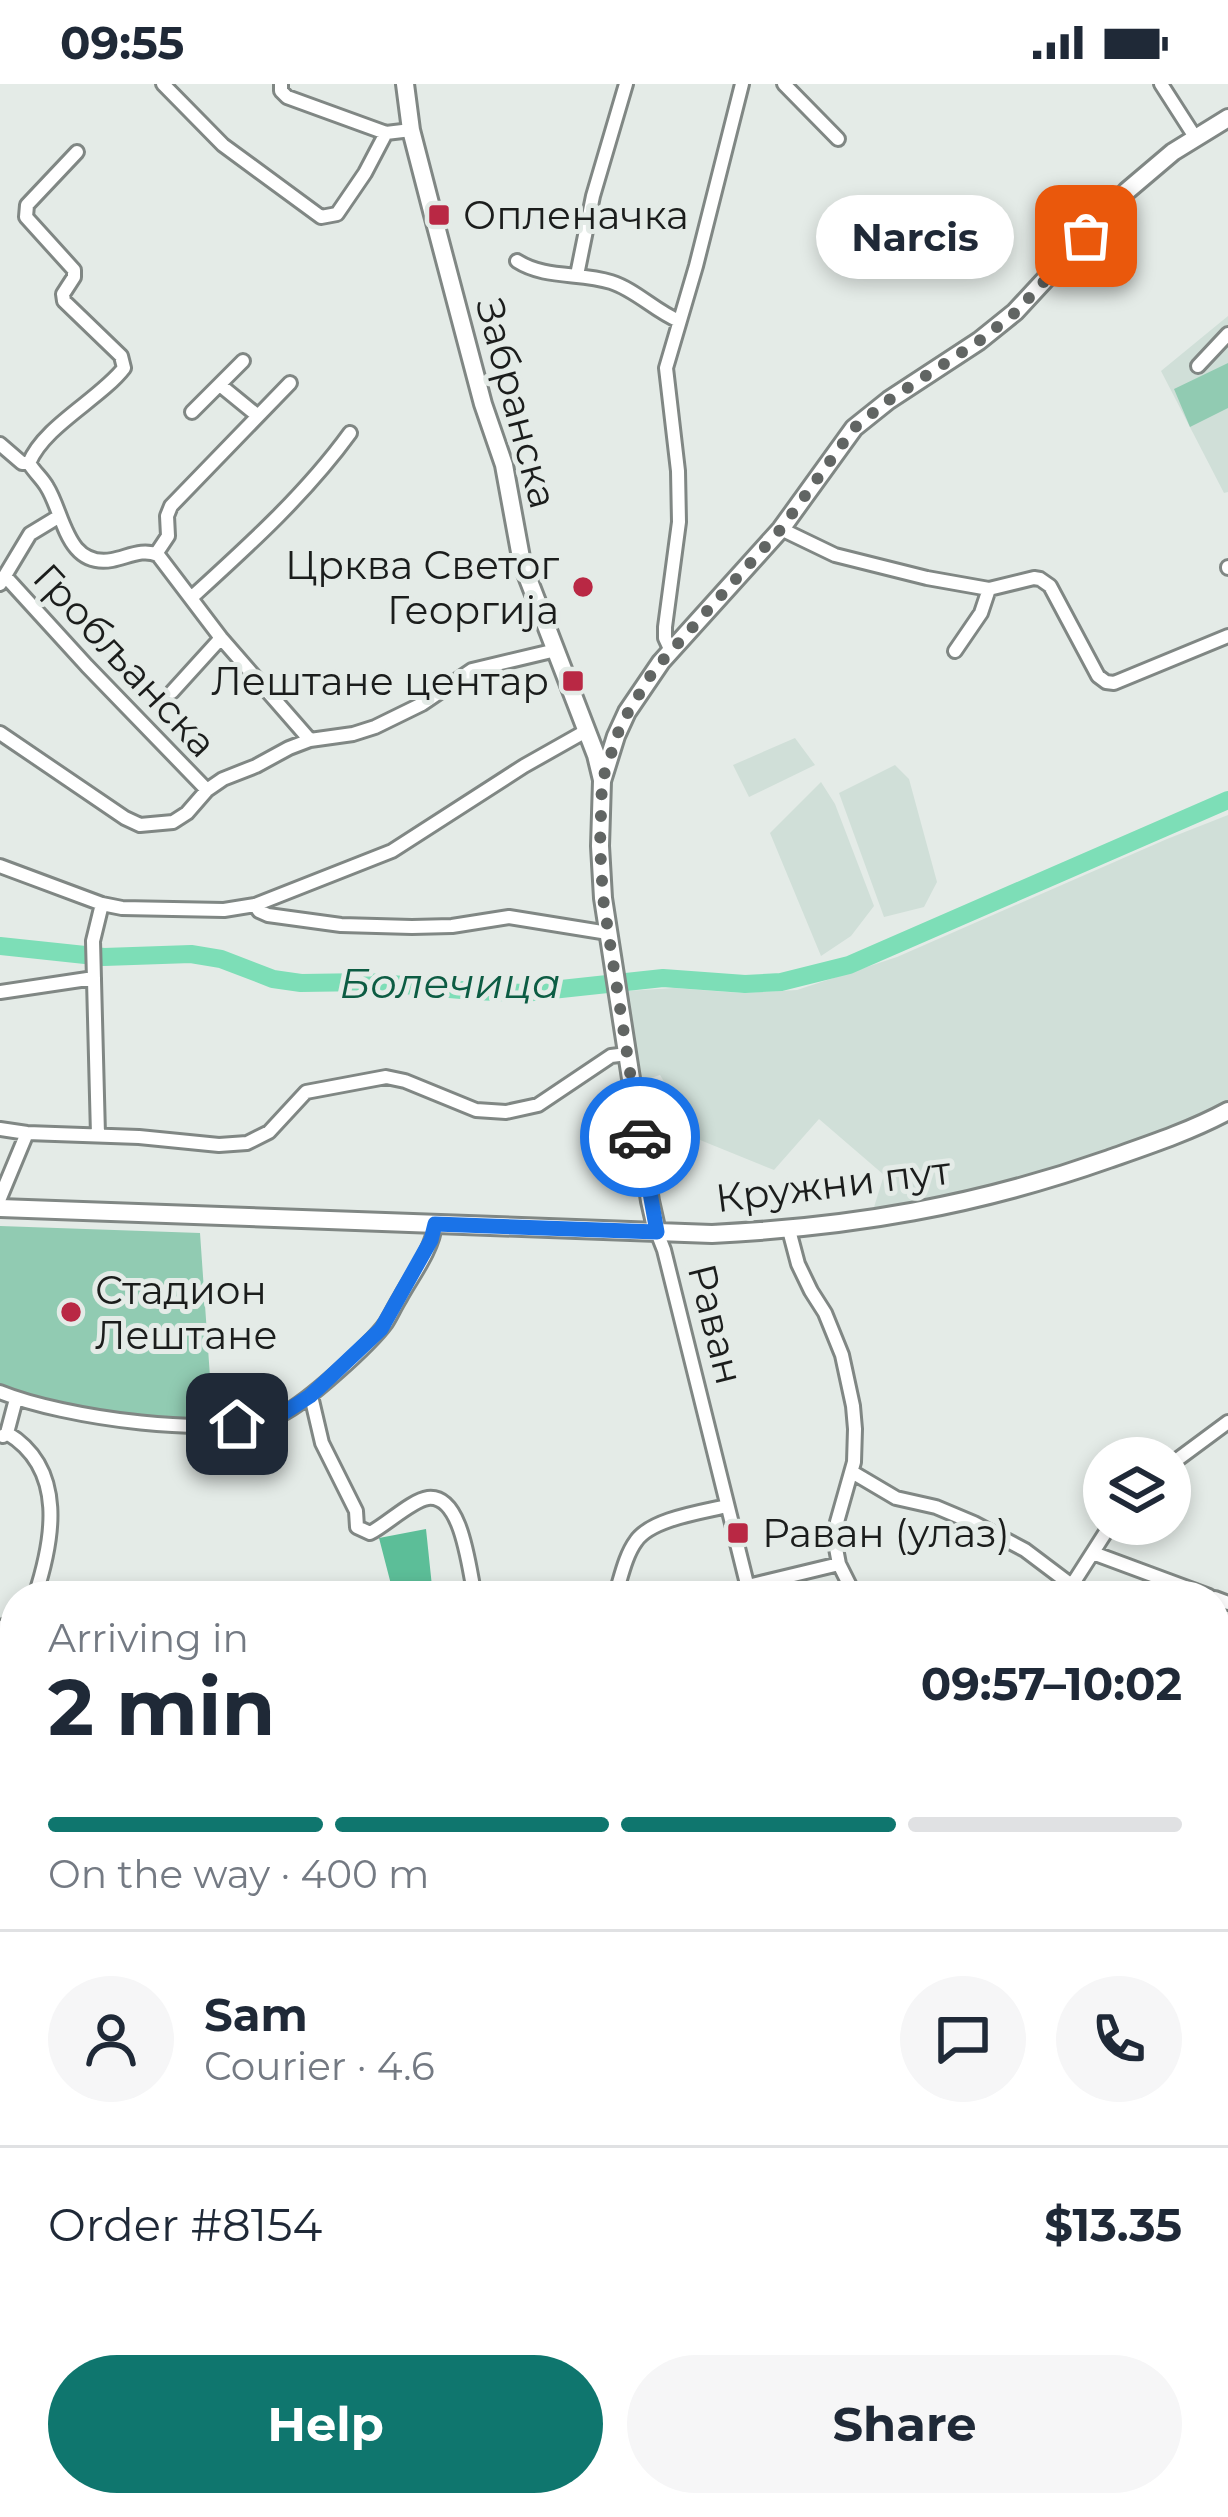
<!DOCTYPE html>
<html lang="en">
<head>
<meta charset="utf-8">
<style>
	:root { --surface:#fff; --page:#f6f6f7; --text:#1f2937; --muted:#747a83; --line:#e0e1e3; --accent:#0f766e }
	body { margin:0; font-family:Montserrat,sans-serif; background:var(--page); color:var(--text); height:100vh; display:flex; flex-direction:column; font-size:45px; white-space:nowrap }
	* { box-sizing:border-box; margin:0 }
	p { font-size:39px; color:var(--muted) }
	.icon { flex:none; width:66px; height:66px; fill:none; stroke:currentColor; stroke-width:2; stroke-linecap:round; stroke-linejoin:round }
	.map { position:relative; flex:1; overflow:hidden }
	.details { position:absolute; left:0px; top:1497px; width:1230px; height:936px; display:flex; flex-direction:column; background:var(--surface); border-radius:48px 48px 0 0; box-shadow:0 6px 18px #0003 }
	.details>* { flex:none }
	.controls { position:absolute; left:1083px; top:1353px; display:grid; gap:24px }
	.controls a { display:grid; place-items:center; width:108px; height:108px; border-radius:50%; background:var(--surface); box-shadow:0 6px 18px #0003; font-size:60px }
	.pin { position:absolute; display:grid; place-items:center; width:102px; height:102px; color:#fff; margin:-51px; border-radius:24px; box-shadow:0 6px 18px #0006 }
	.courier { position:absolute; display:grid; place-items:center; width:120px; height:120px; margin:-60px; border:9px solid #1a73e8; border-radius:50%; background:#fff; color:#222; box-shadow:0 3px 15px #0007 }
	.bubble { position:absolute; height:84px; border-radius:42px; background:var(--surface); box-shadow:0 6px 18px #0003; font-size:39px; font-weight:700; line-height:84px; text-align:center }
	.head em { font-style:normal; font-weight:700 }
	.head div { display:flex; flex-direction:column-reverse }
	.head { display:flex; align-items:center; justify-content:space-between; height:204px; padding:0 48px }
	h1 { font-size:78px; font-weight:700; line-height:90px }
	.bar { display:grid; grid-template-columns:repeat(4,1fr); gap:18px 12px; align-content:center; height:144px; padding:0 48px }
	.bar i { height:15px; border-radius:9px; background:var(--line) }
	.bar .current { background:var(--accent) }
	.bar p { grid-column:span 4 }
	.line { display:flex; align-items:center; gap:30px; padding:0 48px; border-top:3px solid var(--line) }
	.line div { flex:1 }
	.round { display:grid; place-items:center; flex:none; width:126px; height:126px; border-radius:63px; background:var(--page) }
	.primary-button { display:flex; gap:24px; margin-top:auto; padding:24px 48px }
	.primary-button a { flex:1; height:138px; border-radius:72px; background:var(--accent); color:#fff; font-size:48px; font-weight:700; line-height:138px; text-align:center }
	.primary-button a+a { background:var(--page); color:var(--text) }
	.status { display:flex; justify-content:space-between; align-items:center; height:84px; padding:0 60px; background:var(--surface); direction:ltr }
	.status svg { height:33px; fill:currentColor }
	.map>svg:first-child { display:block }
	.built { fill:#d0dfd8 }
	.green { fill:#91cbb2 }
	.forest { fill:#5cbe98 }
	.lines { fill:none; stroke-linecap:round; stroke-linejoin:round }
	.river { stroke:#7ddeb7; stroke-width:18 }
	.street-casing { stroke:#808784; stroke-width:18 }
	.secondary-casing { stroke:#808784; stroke-width:22 }
	.street { stroke:#fff; stroke-width:12 }
	.secondary { stroke:#fff; stroke-width:16 }
	.done { stroke:#616563; stroke-width:12; stroke-dasharray:0 21.6 }
	.route { stroke:#1a73e8; stroke-width:15 }
	.poi-dot { fill:#b92844; stroke:#e4ebe7; stroke-width:4.5 }
	.labels { text-anchor:middle; dominant-baseline:central; stroke-width:10; stroke-linejoin:round; paint-order:stroke }
	.poi-label { font-size:39px; fill:#1b1d1c; stroke:#e4ebe7; text-anchor:start }
	.street-label { font-size:39px; fill:#1b1d1c; stroke:#e4ebe7 }
	.water-label { font-size:42px; font-style:italic; fill:#0c5c43; stroke:#e4ebe7 }
</style>
</head>
<body>
<div class="status"><b>09:55</b><svg viewBox="0 0 49 12"><path d="M0 12V9h3v3zM5 12V6h3v6zM10 12V3h3v9zM15 12V0h3v12zM26 1h20v11H26zM47 4h2v5h-2z"/></svg></div>
<div class="map">
<svg width="1228" height="2433" viewBox="0 0 1228 2433">
	<rect width="100%" height="100%" fill="#e4ebe7"/>
	<path class="built" d="M1228,232v176l-4,1 -63,-122z
		M795,654l20,27 -66,32 -16,-32z
		M895,681l14,14 28,103 -13,25 -40,10 -45,-124z
		M821,698l14,22 39,102 -23,30 -30,20 -51,-123z
		M1228,731v290l-168,67 -190,48 14,-45 -65,-56 -45,51 -74,-30 -40,-65 -22,7 -11,-91 47,-3 67,5 56,-3 100,-33 270,-118z"/>
	<path class="green" d="M1228,279v45l-38,19 -16,-38z
		M0,1142l200,7 13,187c-71,-2 -147,-5 -213,-35z
		M1215,1654l13,11v122l-13,2z
		M1228,1859v43l-3,2 3,12v141l-11,-11 9,-31 -4,-31 1,-33 -8,-28v-61z
		M15,2210v208h260l26,15h-301v-218z"/>
	<path class="forest" d="M426,1445l7,67h-39l-15,-58z
		M0,1604l15,4v595l-15,5z
		M1215,2159l13,13v190l-13,-9z
		M1215,2363l13,9v61h-52l-28,-15h67z
		M380,2418h461l-5,15h-456z
		M996,2418h112l-8,15h-110z"/>
	<g class="lines">
		<path class="river" d="M0,862l104,11 87,-3 30,5 52,20 28,4 67,-1 105,9 51,2 139,-15 82,6 36,-2 68,-17 379,-165"/>
		<g class="street-casing">
			<path id="street" d="M163,0l60,61 98,72 16,-3 28,-41 21,-40 25,-3
				M281,0v7l6,6 99,36
				M784,0l54,55
				M1161,0l34,53
				M517,177c28,18 63,11 94,21 25,8 44,29 68,39
				M577,191l16,-79 33,-112
				M1198,282l30,-32
				M220,301l38,31
				M192,328l51,-51
				M0,360l22,19h7c5,9 13,15 18,24 17,27 19,81 65,73 16,-3 30,-12 46,-5l63,83 89,102
				M29,379c15,-37 71,-64 95,-95l-3,-12 -57,-55 -1,-7 11,-17v-7l-48,-53 1,-12 50,-53
				M781,445l54,26 92,23 62,11 45,-11 6,1 10,7 48,90 8,6 8,1 114,-47
				M156,470l12,-18 -1,-20 4,-10 119,-123
				M1228,483v1
				M5,492l82,90 120,124
				M0,500l30,-50 28,-17
				M191,514c56,-51 114,-103 159,-165
				M671,567l-6,-13v-11l14,-105 -1,-51 -12,-103 30,-102 46,-182
				M955,567l26,-38 8,-24
				M172,608l49,-54
				M0,649l125,85 15,7 33,-3 14,-9 20,-23 16,-11 33,-13 33,-18 21,-8 43,-6 22,-7 47,-23 50,-34 84,-20
				M0,782l102,38 20,4 102,2 31,-5 137,-54 132,-85 62,-35
				M255,821l4,6 9,4 73,10 71,2 40,-1 57,-9 99,16
				M0,908l94,-14
				M0,1045l27,4 112,4 80,8 28,-2 22,-11 37,-40 80,-15 19,4 71,29 30,2 32,-7 73,-49 16,-2
				M98,1051l-5,-194 9,-37
				M0,1114l27,-65
				M789,1146l9,34 13,27 14,22 17,42 11,51 2,23 -1,33 -17,60 -2,21 4,21 16,32
				M657,1148l7,18 86,346
				M0,1308c61,25 221,49 282,22 24,-11 88,-69 104,-91 5,-8 9,-17 14,-25 12,-22 33,-49 35,-74
				M311,1312l11,47 34,68 1,16 13,6c16,-8 42,-33 58,-35 35,-4 41,74 47,98
				M7,1349c60,36 46,108 28,163
				M3,1352l4,-3 9,-34
				M1170,1381l58,-43
				M852,1388l44,26 40,9 38,16 51,27 61,46
				M1093,1469l116,43
				M1072,1501l39,-61
				M748,1502l91,-22
				M615,1512c6,-18 10,-40 21,-55 15,-22 66,-29 91,-35
				M1215,1514l13,5
				M0,1544l15,-8
				M0,1561l15,5
				M1215,1596l13,8
				M1215,2048l13,14
				M1215,2358l13,9
				M908,2433l7,-15"/>
		</g>
		<g class="secondary-casing">
			<path id="secondary" d="M405,0l6,46 21,81 51,193 21,61 18,98 74,192 6,25
				M0,1124l712,26c140,-7 264,-28 397,-75 40,-14 82,-28 119,-48
				M657,1148l-7,-31 -47,-303 -3,-52 2,-65 14,-45 11,-24 34,-50 120,-133 73,-101 35,-28 90,-59 36,-29 112,-121 46,-39 55,-34"/>
		</g>
		<use href="#street" class="street"/>
		<use href="#secondary" class="secondary"/>
	</g>
	<g class="lines">
		<path class="done" d="M640,1053l-37,-239 -3,-52 2,-65 19,-57 33,-54 127,-141 73,-101 35,-28 90,-59 37,-29 70,-76"/>
		<path class="route" d="M237,1340l45,-10 28,-18 71,-67 50,-89 4,-16 222,8 -17,-95"/>
	</g>
	<g class="poi-dot">
		<rect x="427" y="119" width="24" height="24" rx="6"/>
		<circle cx="583" cy="503" r="12"/>
		<rect x="561" y="585" width="24" height="24" rx="6"/>
		<circle cx="71" cy="1228" r="12"/>
		<rect x="726" y="1437" width="24" height="24" rx="6"/>
	</g>
	<g class="labels">
		<g class="poi-label">
			<text x="463" y="131">Опленачка</text>
			<text x="559" y="481" text-anchor="end">Црква Светог<tspan x="559" dy="45">Георгија</tspan></text>
			<text x="549" y="597" text-anchor="end">Лештане центар</text>
			<text x="95" y="1206">Стадион<tspan x="95" dy="45">Лештане</tspan></text>
			<text x="762" y="1449">Раван (улаз)</text>
		</g>
		<g class="street-label">
			<text transform="translate(517 319) rotate(75)">Забранска</text>
			<text transform="translate(125 576) rotate(47)">Гробљанска</text>
			<text transform="translate(833 1100) rotate(-7)">Кружни пут</text>
			<text transform="translate(716 1240) rotate(76)">Раван</text>
		</g>
		<g class="water-label">
			<text x="450" y="899">Болечица</text>
		</g>
	</g>
</svg>
<div class="controls">
<a><svg class="icon" aria-label="layers" viewBox="0 0 24 24"><path d="M12 4l9 5-9 5-9-5zM3 14l9 5 9-5"/></svg></a>
</div>
<div class="pin" style="left:1086px;top:152px;background:#ea580c"><svg class="icon" aria-label="bag" viewBox="0 0 24 24"><path d="M5 8h14l-1 12H6zM9 8a3 3 0 0 1 6 0"/></svg></div>
<div class="pin" style="left:237px;top:1340px;background:#1f2937"><svg class="icon" aria-label="home" viewBox="0 0 24 24"><path d="M3 11l9-7 9 7M6 9v11h12V9"/></svg></div>
<div class="courier" style="left:640px;top:1053px"><svg class="icon" aria-label="car" viewBox="0 0 24 24"><path d="M5 17H2v-5l4-1 3-4h7l3 4 3 1v5h-3M9 17h6M6 11h13"/><circle cx="7" cy="17" r="2"/><circle cx="17" cy="17" r="2"/></svg></div>
<div class="bubble" style="left:816px;top:111px;width:198px">Narcis</div>
<section class="details">
<div class="head"><div><h1>2 min</h1><p>Arriving in</p></div><em>09:57–10:02</em></div>
<div class="bar"><i class="current"></i><i class="current"></i><i class="current"></i><i></i><p>On the way · 400 m</p></div>
<div class="line" style="height:216px"><a class="round"><svg class="icon" aria-label="person" viewBox="0 0 24 24"><circle cx="12" cy="8" r="4"/><path d="M4 21q1-7 8-7t8 7"/></svg></a><div><b>Sam</b><p>Courier · 4.6</p></div><a class="round"><svg class="icon" aria-label="chat" viewBox="0 0 24 24"><path d="M4 5h16v11H9l-5 4z"/></svg></a><a class="round"><svg class="icon" aria-label="phone" viewBox="0 0 24 24"><path d="M5 4h4l2 5-3 2q2 4 5 5l2-3 5 2v4C11 20 4 13 5 4z"/></svg></a></div>
<div class="line" style="height:156px"><div>Order #8154</div><b>$13.35</b></div>
<div class="primary-button"><a>Help</a><a>Share</a></div>
</section>
</div>
</body>
</html>
